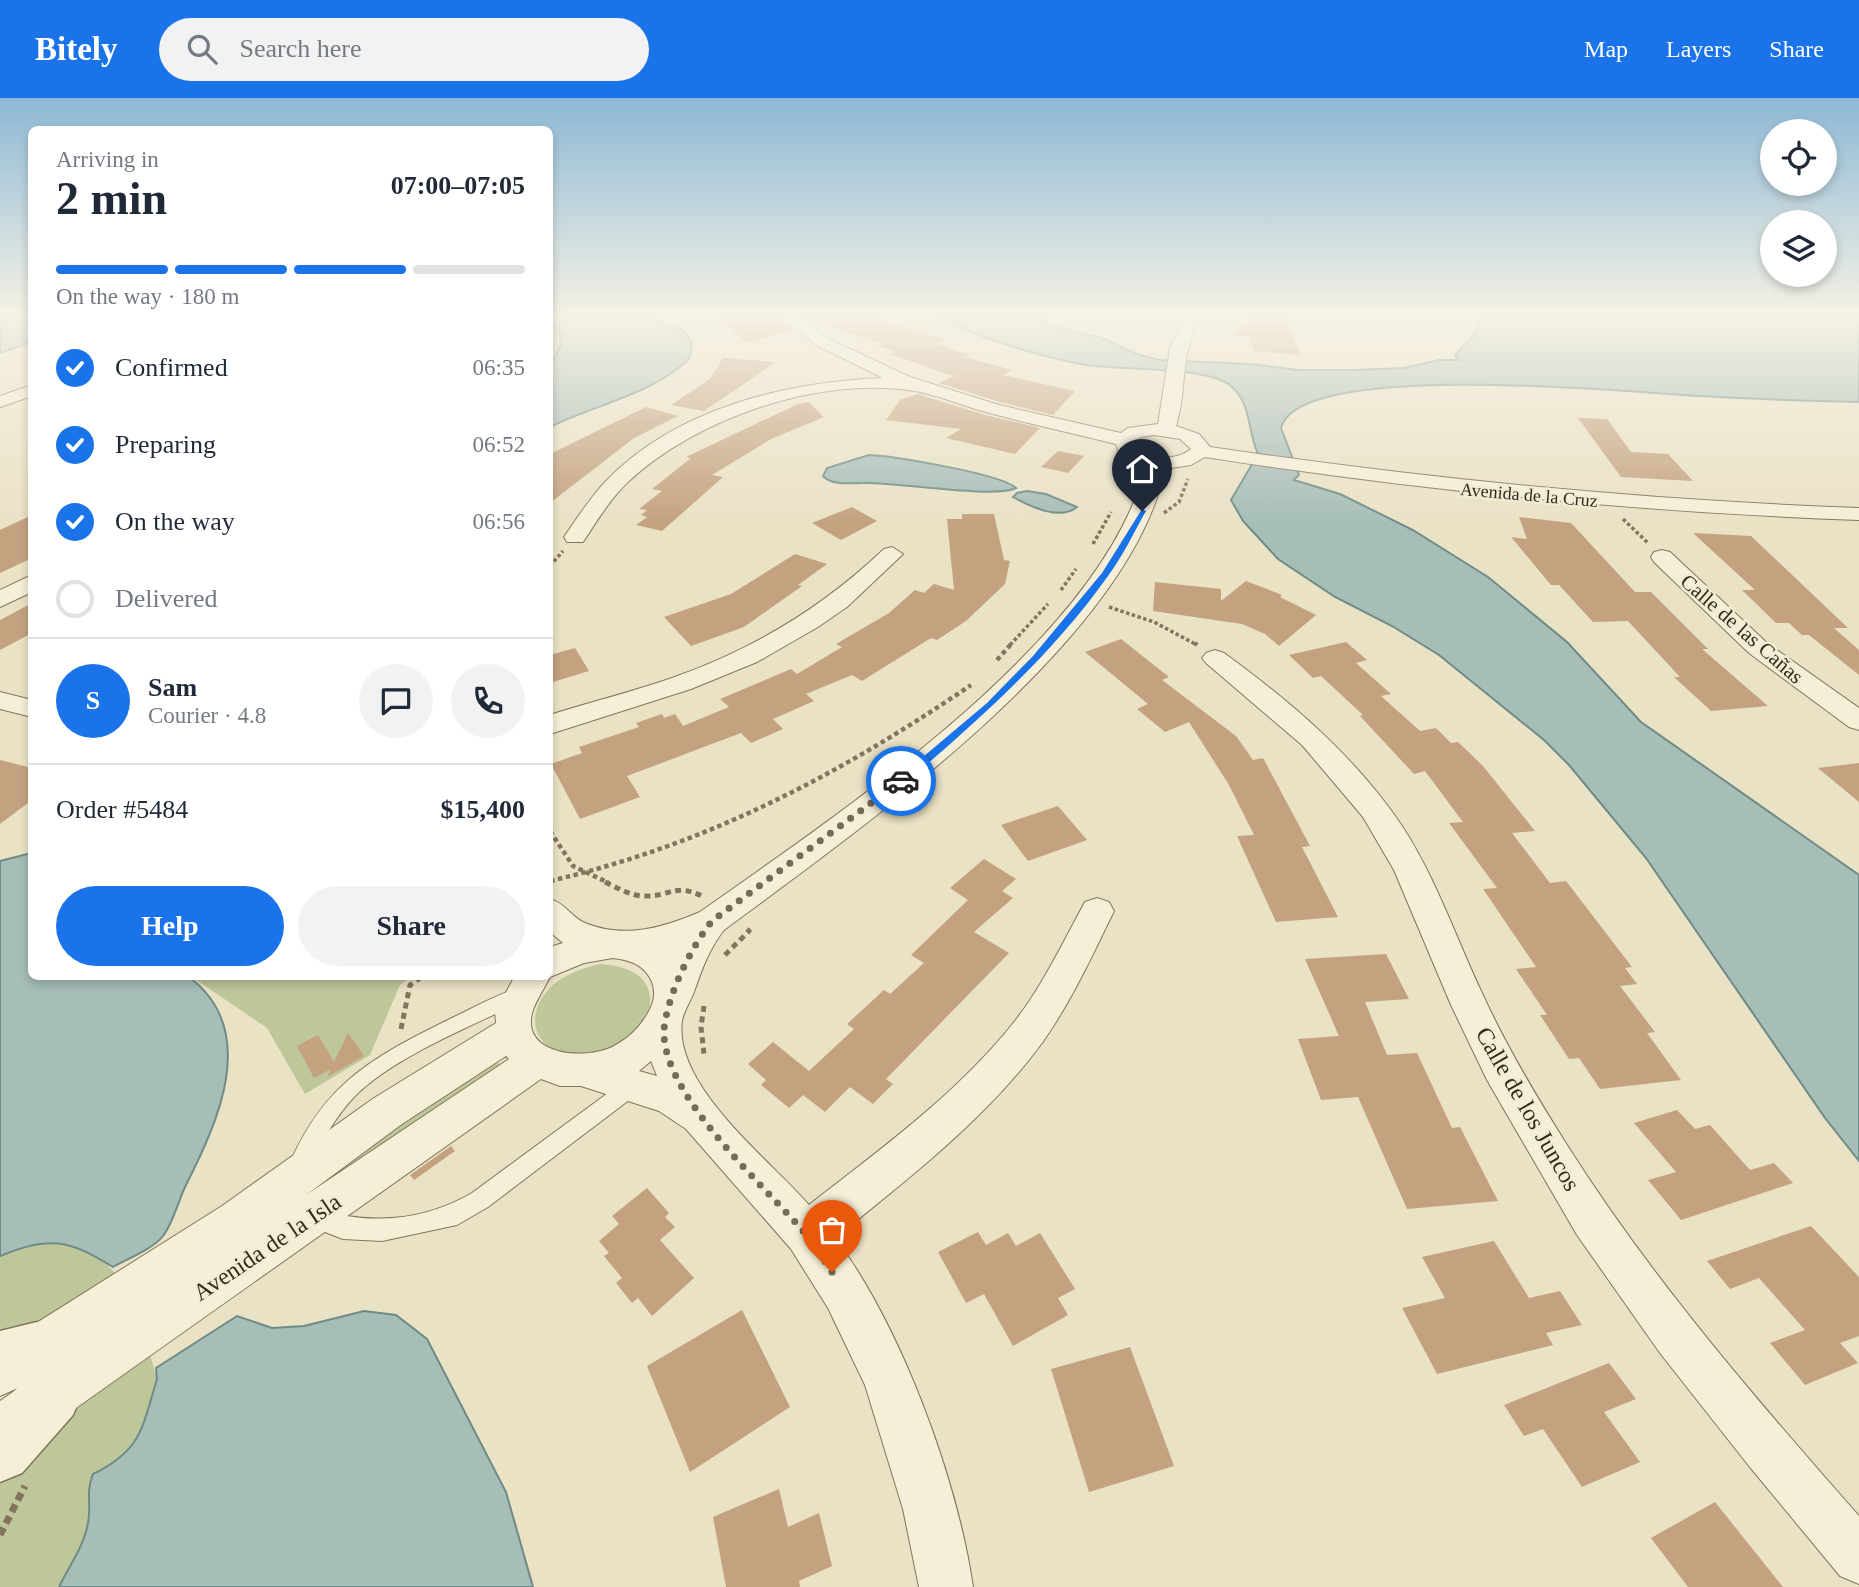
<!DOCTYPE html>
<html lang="en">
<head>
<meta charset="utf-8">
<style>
	:root { --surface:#fff; --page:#f2f2f3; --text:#1f2937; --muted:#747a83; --line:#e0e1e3; --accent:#1a73e8 }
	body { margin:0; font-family:"Times New Roman",serif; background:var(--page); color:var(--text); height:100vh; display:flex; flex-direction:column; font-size:26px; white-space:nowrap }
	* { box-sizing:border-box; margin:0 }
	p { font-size:23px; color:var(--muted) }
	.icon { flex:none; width:38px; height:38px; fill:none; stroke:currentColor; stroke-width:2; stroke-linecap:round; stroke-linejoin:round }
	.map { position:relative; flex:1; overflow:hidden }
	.sheet { position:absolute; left:28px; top:28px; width:525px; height:854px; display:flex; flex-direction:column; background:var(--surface); border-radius:10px; box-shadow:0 4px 10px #0003 }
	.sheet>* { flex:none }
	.buttons { position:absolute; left:1760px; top:21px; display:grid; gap:14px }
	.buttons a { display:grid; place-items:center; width:77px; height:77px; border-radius:50%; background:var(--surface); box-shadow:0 4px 10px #0003; font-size:35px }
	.pin { position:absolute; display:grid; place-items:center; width:60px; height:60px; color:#fff; margin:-72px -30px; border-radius:50% 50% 50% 0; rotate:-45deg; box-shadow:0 0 7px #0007 }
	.pin .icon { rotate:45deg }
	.courier { position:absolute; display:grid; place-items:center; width:70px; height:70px; margin:-35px; border:5px solid #1a73e8; border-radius:50%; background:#fff; color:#222; box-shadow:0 2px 9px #0007 }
	.summary em { font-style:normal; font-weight:600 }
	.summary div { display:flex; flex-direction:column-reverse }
	.summary { display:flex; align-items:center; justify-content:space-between; height:119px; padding:0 28px }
	h1 { font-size:46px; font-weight:600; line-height:52px }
	.bar { display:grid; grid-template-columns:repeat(4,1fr); gap:10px 7px; align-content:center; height:84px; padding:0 28px }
	.bar i { height:9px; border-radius:5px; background:var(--line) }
	.bar .on { background:var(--accent) }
	.bar p { grid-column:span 4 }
	.line { display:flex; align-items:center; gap:18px; padding:0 28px; border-top:2px solid var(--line) }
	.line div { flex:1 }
	.round { display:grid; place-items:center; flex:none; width:74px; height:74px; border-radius:37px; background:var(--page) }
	ol { padding:0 28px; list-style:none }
	li { display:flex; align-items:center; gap:21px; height:77px }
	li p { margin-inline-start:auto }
	li .icon { padding:7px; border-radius:50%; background:var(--accent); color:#fff; stroke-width:4 }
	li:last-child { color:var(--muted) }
	li i { width:38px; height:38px; border:4px solid var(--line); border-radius:50% }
	.primary-button { display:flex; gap:14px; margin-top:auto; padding:14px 28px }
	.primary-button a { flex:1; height:80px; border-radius:42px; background:var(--accent); color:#fff; font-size:28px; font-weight:600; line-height:80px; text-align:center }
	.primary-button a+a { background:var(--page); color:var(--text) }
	header { display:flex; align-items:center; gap:42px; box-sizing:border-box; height:98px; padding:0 35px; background:var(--accent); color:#fff }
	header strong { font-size:33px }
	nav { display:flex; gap:38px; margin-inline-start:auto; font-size:24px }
	.search { width:490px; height:63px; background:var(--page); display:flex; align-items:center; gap:18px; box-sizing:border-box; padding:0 24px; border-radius:38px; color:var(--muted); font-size:26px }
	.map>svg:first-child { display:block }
	.green { fill:#bec79a }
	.water { fill:#a6bdb8; stroke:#6e8b86; stroke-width:2 }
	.building { fill:#c4a17f }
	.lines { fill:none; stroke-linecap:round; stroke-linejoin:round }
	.service-casing { stroke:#83745d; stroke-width:2 }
	.minor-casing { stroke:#83745d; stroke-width:2 }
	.tertiary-casing { stroke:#83745d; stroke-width:3 }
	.path-far3 { stroke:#83745d; stroke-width:3.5; stroke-dasharray:3.5 2.5; stroke-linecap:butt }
	.path-far2 { stroke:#83745d; stroke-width:4.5; stroke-dasharray:4.5 3.5; stroke-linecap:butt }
	.path-far1 { stroke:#83745d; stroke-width:5; stroke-dasharray:6 4.5; stroke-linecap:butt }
	.path { stroke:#83745d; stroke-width:7; stroke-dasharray:8 5; stroke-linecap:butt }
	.service { fill:#f5efd8; fill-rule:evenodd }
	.minor { fill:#f5efd8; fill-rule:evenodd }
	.tertiary { fill:#f5efd8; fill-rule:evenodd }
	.route { fill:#1a73e8 }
	.done { stroke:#746b59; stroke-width:7; stroke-dasharray:0 12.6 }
	.labels { text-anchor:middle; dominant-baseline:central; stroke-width:5; stroke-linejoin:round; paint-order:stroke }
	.far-street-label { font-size:18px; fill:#342b1f; stroke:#f2ecd4 }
	.street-label { font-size:21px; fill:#342b1f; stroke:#f2ecd4 }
	.near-street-label { font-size:24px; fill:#342b1f; stroke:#f2ecd4 }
</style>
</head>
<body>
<header>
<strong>Bitely</strong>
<div class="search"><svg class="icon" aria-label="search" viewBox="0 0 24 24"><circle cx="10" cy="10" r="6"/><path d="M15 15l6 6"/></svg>Search here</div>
<nav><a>Map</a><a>Layers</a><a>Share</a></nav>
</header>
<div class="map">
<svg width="1859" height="1489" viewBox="0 0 1859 1489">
	<rect width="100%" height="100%" fill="#eae2c5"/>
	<path class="green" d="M601,866c26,2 52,11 49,42 -2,18 -17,33 -33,39 -9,3 -20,11 -30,12 -6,0 -15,-3 -21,-4 -37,-7 -40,-44 -13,-68 14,-12 30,-17 48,-21z
		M192,879h218l-10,8 -30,70 -65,39 -38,-66z
		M495,965l9,1 -180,126 -1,-7 39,-35z
		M50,1143c30,6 57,13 70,42l-120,64v-91z
		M149,1253l8,28 -14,45 -10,22 -14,16 -26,13c-7,19 -2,26 -4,44 -2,24 -20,47 -30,68h-59v-114l75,-69z"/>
	<path class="water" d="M0,219h31v25l-31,11z
		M550,219c30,0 130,-11 141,26 2,9 -2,18 -10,23 -37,30 -89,40 -131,61v-63l12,-20 -3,-13 -9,-8z
		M939,219h99l18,10 49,12 31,15 24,6 90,4 48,6h56l50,-2 35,-8h20l-4,-5 18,-19 9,-19h377v85c-53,-1 -106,-3 -160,-6 -60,-3 -401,-38 -418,32l18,47 -5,5 46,14 73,36 75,47 79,65 74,80 218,153v286l-34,-43 -179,-260 -77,-93 -25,-25 -105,-85 -47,-29 -57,-29 -57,-38 -35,-38 -12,-21 27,-46c-11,-24 -6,-49 -26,-67 -23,-22 -117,-16 -152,-23 -48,-10 -97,-24 -141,-47z
		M869,357c24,1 133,19 147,33 -21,11 -119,-6 -152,-5 -13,0 -32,3 -41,-7l4,-8z
		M1027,393l19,3 31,13c-17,14 -48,-1 -64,-10l4,-4z
		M31,755l1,123 157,1c72,54 28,147 -4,210 -7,15 -12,36 -22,49 -10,13 -36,23 -50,31 -46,-28 -62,-31 -113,-11v-395z
		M364,1213l32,4 31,24 79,153 27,95h-474c10,-21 25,-41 29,-64 4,-19 -3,-29 5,-49 49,-24 49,-46 64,-95l-1,-11 81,-52 35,12 32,-2z"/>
	<path class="building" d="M715,219h64l14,13 -45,13z
		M803,219h70l72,23 -9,4 34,11 -5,2 47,13 -9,5 72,16 -22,24 -53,-13 -61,-19 14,-7 -63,-22 6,-2 -18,-6 4,-2 -65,-22 -4,2z
		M1248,219h36l17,38 -47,-4 -5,-14 -14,-2z
		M723,260l53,4 -72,49 -33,-6 39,-26z
		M918,296l67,21 55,13 -25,26 -69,-16 15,-9 -75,-9 14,-20z
		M809,304l15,15 -53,22 -59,36 11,2 -61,54 -26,-6 11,-8 -6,-2 6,-5 -8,-1 23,-18 -10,-2 39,-31 -5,-1 112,-53z
		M646,309l32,9 -44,22 -84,65v-49z
		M1578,320l29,1 24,33 37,2 25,27 -72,-4z
		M1058,353l26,5 -16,17 -27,-6z
		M852,409l25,14 -36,19 -29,-17z
		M962,416h32l10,46 6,1 -5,23 -39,37 -29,19 -6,-2 -69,43 -10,-6 -46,19 8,7 -41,18 10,10 -32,14 -10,-10 -114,43 13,21 -60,22 -29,-55 31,-11 -3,-6 60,-20 -3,-4 26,-9 2,4 11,-4 8,12 46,-19 -9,-8 71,-30 6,5 45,-27 -6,-3 53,-31 26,-23 9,3 10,-9 20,6 -7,-71h15z
		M32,417v43l-32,15v-43z
		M1519,419l52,6 64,69h16l57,57h-6l66,57 -57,5 -37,-34h6l-52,-56 -35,1 -34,-37h-8l-40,-48 16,2z
		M1693,435l58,3 97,92h-14l25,22v25l-50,-40h-7l-13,-12h-13l-34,-33h13z
		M795,456l32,10 -29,21 4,1 -58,41 -53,19 -27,-29 67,-23z
		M1246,483l36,14 -2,2 36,18 -37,31 -14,-12 -23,-10 -89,-13 2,-29 66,7v12z
		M32,505v30l-32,17v-30z
		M1121,541l48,38 -7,3 74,56 17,24 10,-2 47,88 -8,1 36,70 -62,5 -39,-86 17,-1 -25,-50 -40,-63 -24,10 -28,-23 11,-5 -63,-52z
		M1346,544l21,18 -11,3 35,31 -10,2 39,35 16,-3 15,15 7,-1 25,24 52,65 -23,2 38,50 16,-2 66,86 -7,1 12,16 -17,2 35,46 -8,1 34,47 -81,9 -21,-31 -10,1 -29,-44h7l-31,-46 20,-2 -53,-78 14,-1 -48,-65 14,-1 -38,-51 -11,3 -54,-58 3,-1 -42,-39 -8,2 -24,-23z
		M575,550l14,23 -39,12v-28z
		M0,662l32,8v32l-32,24z
		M1859,665v39l-41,-34z
		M1058,708l29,34 -59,21 -27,-36z
		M984,761l32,20 -14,12 11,7 -39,34 35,21 -123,126 7,5 -20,20 -23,-17 -25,25 -22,-17 -14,13 -28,-23 5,-5 -18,-16 25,-22 36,29 45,-42 -7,-5 37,-34 6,4 34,-31 -13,-8 57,-55 -18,-12z
		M1386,856l23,45 -44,3 22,53 30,-2 35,75 8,-1 38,74 -91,8 -49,-112 -37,3 -23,-61 41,-3 -34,-77z
		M348,935l16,23 -37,21 4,-8 -17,9 -17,-32 21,-11 16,27z
		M1677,1012l18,19 15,-4 40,45 24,-7 19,20 -112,37 -33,-40 28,-8 -42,-49z
		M451,1048l4,5 -41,29 -4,-5z
		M647,1090l22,25 -4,4 10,10 -15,13 34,38 -42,38 -14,-18 -6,5 -16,-20 6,-5 -18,-22 5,-3 -10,-12 20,-17 -7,-8z
		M1811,1128l48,51v59l-19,7 18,20 -53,22 -35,-42 35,-13 -46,-52 -29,11 -23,-28z
		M978,1134l8,13 22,-12 8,13 24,-13 35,56 -17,9 10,17 -55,31 -29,-52 -18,9 -28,-51z
		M1494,1143l35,57 31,-7 22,34 -36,8 7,12 -116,29 -35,-66 43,-10 -23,-41z
		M742,1212l48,97 -100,65 -43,-106z
		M1130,1249l44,119 -85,26 -38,-123z
		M1609,1265l27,36 -32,13 36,50 -58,25 -39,-58 -19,7 -20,-31z
		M779,1391l9,38 31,-14 13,53 -33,15 1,6h-74l-13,-70z
		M1715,1404l68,85h-95l-37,-49z"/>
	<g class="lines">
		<g class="service-casing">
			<path id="service" d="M516,891l6,2 3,5 -3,5c-51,26 -127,55 -167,95 -20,21 -34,47 -47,72l-7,3 -7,-3 -3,-7c35,-80 86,-106 161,-143 21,-10 42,-22 64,-29z
				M634,978l7,3 3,6 -3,6 -153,116 -31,18 -75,16 -39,-2 -36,-14 -3,-7 3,-7 8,-3c53,18 109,13 157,-15l155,-114z"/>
		</g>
		<g class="minor-casing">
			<path id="minor" d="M781,219h18l30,22 81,38 89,28 122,28 7,-5 30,-4 12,-76 15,-31h16c-24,43 -12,67 -25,109l23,8 11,13c216,32 431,53 649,61v12c-220,-8 -437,-29 -654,-63l-14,8 -26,4c-36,173 -304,359 -441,461 -15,19 -22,39 -30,62 -3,8 -11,21 -12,29 -9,65 88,139 127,184 73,-57 148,-111 206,-184 28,-36 48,-79 70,-119l12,-4 12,4 5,9c-22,45 -43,91 -72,132 -57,77 -133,135 -207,195 66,88 122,240 138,349h-54l-16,-78 -38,-124 -37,-77 -37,-59 -105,-120 -27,-18 -78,-25h-21l-19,-7 -523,370 -18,7v-55l20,-14 -20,9v-50l222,-140 152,-108 122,-75 -1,-11 20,-36h35v-29l13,-4 -13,-11v-33c15,4 21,18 35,24 39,16 78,5 115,-11 141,-100 404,-273 446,-447l-27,-12 -3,-9c-43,-11 -87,-20 -130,-32 -23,-6 -48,-17 -71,-21 -94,-16 -219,27 -287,91 -18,17 -31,39 -45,60h-16l-3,-5c13,-19 26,-39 42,-56 70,-73 180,-99 277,-103l-65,-32zM1154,337l26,4 11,10c-16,13 -40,9 -56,-2v-5l6,-5zM613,860c17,2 32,7 39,24 4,11 2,21 -4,31 -8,14 -19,25 -34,33 -27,15 -96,10 -81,-36 4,-11 12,-23 17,-33l34,-14zM506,958l3,3 -203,136 96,-71zM651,963l6,15 -18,-5z
				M32,287v11l-32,11v-11z
				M892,449l11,7 -56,53 -29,20 -61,35 -66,27 -141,45v-19c40,-13 82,-23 122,-37 80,-28 150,-70 212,-129z
				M1662,452l8,2 97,91 92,65v22l-10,-3 -100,-74 -95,-91 -3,-5 3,-5z
				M32,477v17l-32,15v-17z
				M1215,552l9,3c67,49 131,103 178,173 34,52 54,112 80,167 24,53 54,103 85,152 84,133 188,253 292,371v68l-19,-8 -91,-110 -89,-113 -83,-118 -90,-155 -36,-75 -57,-135 -31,-53 -61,-72 -96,-82 -4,-5 4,-5z
				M0,594l32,8v17l-32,-8z"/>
		</g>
		<g class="tertiary-casing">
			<path id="tertiary" d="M37,1224l20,9 9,20 -7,16 14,6 9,21 -9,21 -51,58 -22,9v-76l21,-22 -21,5v-58z"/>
		</g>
		<path class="path-far3" d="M1115,366l7,13 -1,11
			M1164,415l15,-11 9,-23
			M1623,421l26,25
			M1093,446l18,-32
			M550,468l13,-15
			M1061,492l15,-21
			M1109,509l45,15 43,23
			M1010,547l38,-41"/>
		<path class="path-far2" d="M1195,545l2,2
			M997,562l15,-17
			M550,733l23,35 36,17
			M550,783c158,-37 287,-105 421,-196"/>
		<path class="path-far1" d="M605,784c13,6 24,13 38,14 28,1 31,-14 61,1
			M725,857l24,-24 -2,-2
			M704,908l-3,21 3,27
			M401,931l9,-44 13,-9"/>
		<path class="path" d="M0,1437l25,-49"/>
		<use href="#service" class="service"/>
		<use href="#minor" class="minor"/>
		<use href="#tertiary" class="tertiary"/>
	</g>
	<linearGradient id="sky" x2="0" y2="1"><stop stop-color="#8db8d5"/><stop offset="0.51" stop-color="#f6f2e5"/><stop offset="1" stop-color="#f6f2e5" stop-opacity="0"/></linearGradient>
	<rect width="1859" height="427" fill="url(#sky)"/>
	<path class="route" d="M1142,411l4,2c-12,21 -23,45 -38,65 -57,80 -129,144 -203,207h-7v-5l89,-75 46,-47 69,-83z"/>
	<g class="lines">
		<path class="done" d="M832,1174c-9,-13 -17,-28 -28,-40 -39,-46 -152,-145 -139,-210 6,-34 26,-74 47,-101l189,-140"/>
	</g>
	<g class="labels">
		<g class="far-street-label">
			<text transform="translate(1529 397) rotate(5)">Avenida de la Cruz</text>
		</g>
		<g class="street-label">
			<text transform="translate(1742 531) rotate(41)">Calle de las Cañas</text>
		</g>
		<g class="near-street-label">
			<text transform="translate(1528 1011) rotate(60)">Calle de los Juncos</text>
			<text transform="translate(267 1149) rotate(-34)">Avenida de la Isla</text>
		</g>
	</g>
</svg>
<div class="buttons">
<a><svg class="icon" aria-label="locate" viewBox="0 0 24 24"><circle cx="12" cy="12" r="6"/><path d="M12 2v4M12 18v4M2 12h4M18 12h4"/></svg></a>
<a><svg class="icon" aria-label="layers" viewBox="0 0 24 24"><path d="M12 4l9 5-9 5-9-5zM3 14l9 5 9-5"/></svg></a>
</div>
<div class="pin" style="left:832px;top:1174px;background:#ea580c"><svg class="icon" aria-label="bag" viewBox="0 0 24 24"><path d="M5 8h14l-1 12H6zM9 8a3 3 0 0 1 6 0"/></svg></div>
<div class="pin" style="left:1142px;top:413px;background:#1f2937"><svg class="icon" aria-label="home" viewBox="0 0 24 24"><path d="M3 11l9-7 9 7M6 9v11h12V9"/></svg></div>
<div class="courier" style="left:901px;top:683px"><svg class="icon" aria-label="car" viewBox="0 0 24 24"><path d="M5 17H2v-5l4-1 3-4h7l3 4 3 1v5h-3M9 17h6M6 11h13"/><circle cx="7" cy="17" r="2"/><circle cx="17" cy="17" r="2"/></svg></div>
<section class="sheet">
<div class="summary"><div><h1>2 min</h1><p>Arriving in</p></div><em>07:00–07:05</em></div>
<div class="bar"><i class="on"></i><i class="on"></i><i class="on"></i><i></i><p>On the way · 180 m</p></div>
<ol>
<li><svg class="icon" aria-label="check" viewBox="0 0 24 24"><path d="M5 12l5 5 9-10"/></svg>Confirmed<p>06:35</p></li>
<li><svg class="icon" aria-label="check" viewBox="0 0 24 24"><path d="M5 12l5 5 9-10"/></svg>Preparing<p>06:52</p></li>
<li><svg class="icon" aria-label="check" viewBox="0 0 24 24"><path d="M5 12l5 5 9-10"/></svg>On the way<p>06:56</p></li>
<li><i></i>Delivered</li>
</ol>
<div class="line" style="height:126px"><b class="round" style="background:var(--accent);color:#fff">S</b><div><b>Sam</b><p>Courier · 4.8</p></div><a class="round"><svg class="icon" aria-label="chat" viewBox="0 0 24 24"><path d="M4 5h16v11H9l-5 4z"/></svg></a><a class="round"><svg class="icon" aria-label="phone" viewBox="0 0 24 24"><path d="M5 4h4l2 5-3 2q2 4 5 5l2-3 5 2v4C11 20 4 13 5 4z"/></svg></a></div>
<div class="line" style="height:91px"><div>Order #5484</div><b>$15,400</b></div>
<div class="primary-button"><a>Help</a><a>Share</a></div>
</section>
</div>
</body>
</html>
